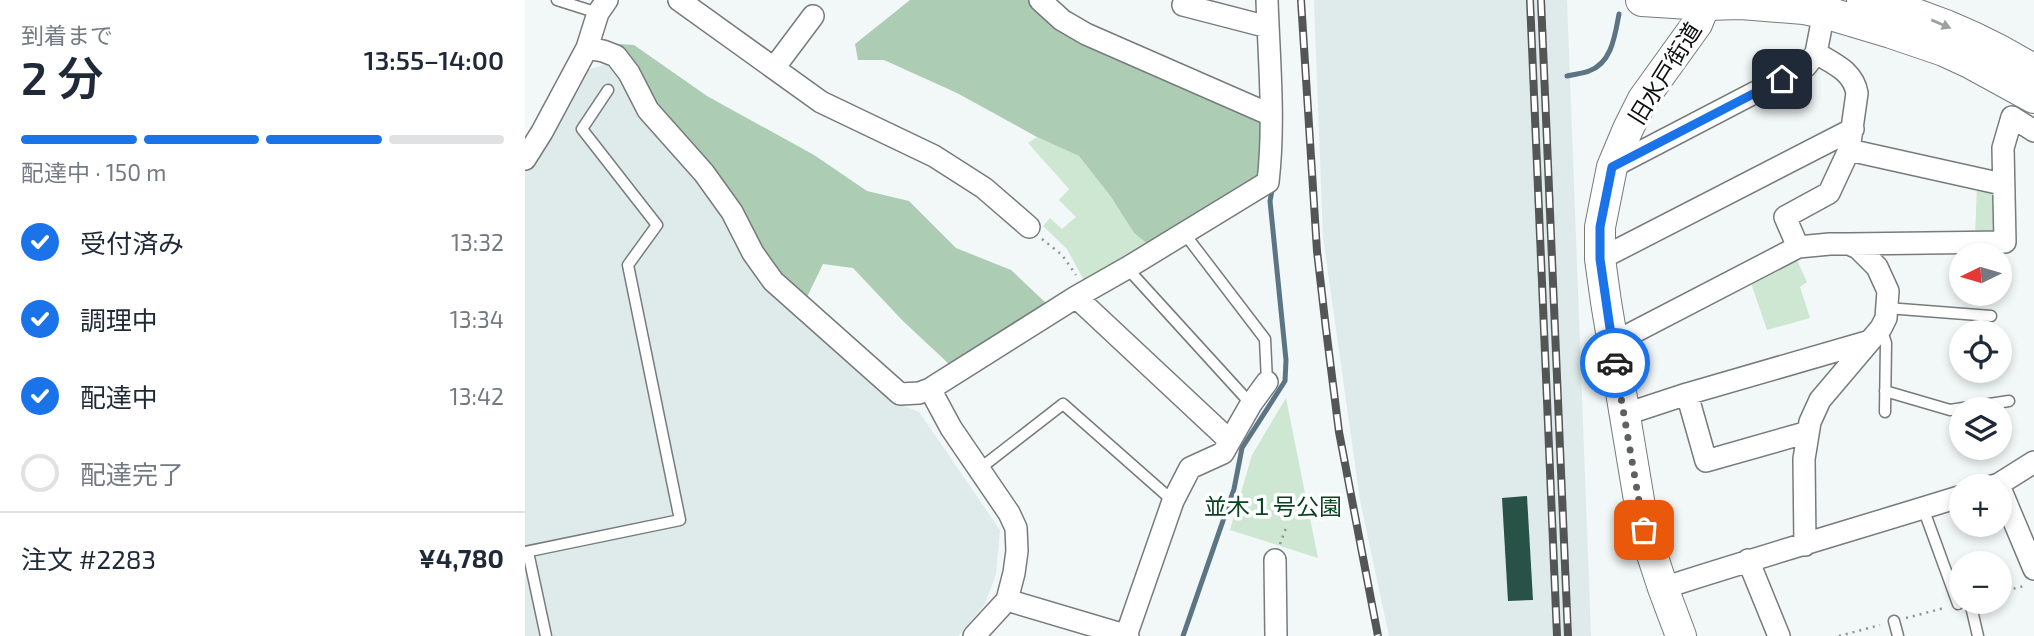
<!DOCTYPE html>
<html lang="ja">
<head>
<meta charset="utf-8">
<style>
	:root { --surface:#fff; --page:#f6f6f7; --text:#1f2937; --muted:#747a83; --line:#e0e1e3; --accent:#1a73e8 }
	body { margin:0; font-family:"Exo 2","Noto Sans JP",sans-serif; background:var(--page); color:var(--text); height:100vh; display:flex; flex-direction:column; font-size:26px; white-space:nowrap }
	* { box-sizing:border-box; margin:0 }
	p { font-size:23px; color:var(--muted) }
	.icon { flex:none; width:38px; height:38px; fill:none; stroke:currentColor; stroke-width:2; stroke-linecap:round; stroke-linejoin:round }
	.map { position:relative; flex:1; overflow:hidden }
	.details { display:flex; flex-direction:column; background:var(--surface); width:525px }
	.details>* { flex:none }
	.needle { width:46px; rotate:265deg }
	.fabs { position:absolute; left:1424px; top:243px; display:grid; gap:14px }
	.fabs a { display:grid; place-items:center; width:63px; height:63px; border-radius:50%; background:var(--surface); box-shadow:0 4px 10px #0003; font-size:35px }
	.pin { position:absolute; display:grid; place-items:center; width:60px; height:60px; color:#fff; margin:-30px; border-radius:14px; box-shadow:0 4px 10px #0006 }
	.courier { position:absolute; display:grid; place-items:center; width:70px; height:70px; margin:-35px; border:5px solid #1a73e8; border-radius:50%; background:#fff; color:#222; box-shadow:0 2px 9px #0007 }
	.summary em { font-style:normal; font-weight:600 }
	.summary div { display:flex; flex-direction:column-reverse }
	.summary { display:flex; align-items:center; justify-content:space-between; height:119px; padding:0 21px }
	h1 { font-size:46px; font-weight:600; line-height:52px }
	.bar { display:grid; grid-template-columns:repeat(4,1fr); gap:10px 7px; align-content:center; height:84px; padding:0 21px }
	.bar i { height:9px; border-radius:5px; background:var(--line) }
	.bar .on { background:var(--accent) }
	.bar p { grid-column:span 4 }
	.line { display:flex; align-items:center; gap:18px; padding:0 21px; border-top:2px solid var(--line) }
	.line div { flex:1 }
	ol { padding:0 21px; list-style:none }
	li { display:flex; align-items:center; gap:21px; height:77px }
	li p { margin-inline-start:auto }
	li .icon { padding:7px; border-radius:50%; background:var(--accent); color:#fff; stroke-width:4 }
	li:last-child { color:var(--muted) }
	li i { width:38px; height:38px; border:4px solid var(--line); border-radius:50% }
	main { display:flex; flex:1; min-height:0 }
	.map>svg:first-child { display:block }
	.built { fill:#deebea }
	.green { fill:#cde7d3 }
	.forest { fill:#accdb4 }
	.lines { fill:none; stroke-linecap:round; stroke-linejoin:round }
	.stream { stroke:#5b7584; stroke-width:5 }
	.building { fill:#295246 }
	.lane-casing { stroke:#777b7b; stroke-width:13 }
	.street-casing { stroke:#777b7b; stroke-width:24 }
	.secondary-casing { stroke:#777b7b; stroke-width:32 }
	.primary-casing { stroke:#777b7b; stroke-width:34 }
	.path { stroke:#8d9191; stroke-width:2.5; stroke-dasharray:2 5; stroke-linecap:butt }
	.lane { stroke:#fff; stroke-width:10 }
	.street { stroke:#fff; stroke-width:21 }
	.secondary { stroke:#fff; stroke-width:30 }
	.primary { stroke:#fff; stroke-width:32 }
	.rail-casing { stroke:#545656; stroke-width:8 }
	.rail { stroke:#fff; stroke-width:5; stroke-dasharray:16; stroke-linecap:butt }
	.oneway { fill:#9e9f9f }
	.done { stroke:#5d6060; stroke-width:7; stroke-dasharray:0 12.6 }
	.route { stroke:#1a73e8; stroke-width:9 }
	.labels { text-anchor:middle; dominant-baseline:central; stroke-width:7; stroke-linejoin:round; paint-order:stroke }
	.street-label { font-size:23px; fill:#0d0e0e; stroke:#fff }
	.park-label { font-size:23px; fill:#0a4321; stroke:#fff }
</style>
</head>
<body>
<main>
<section class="details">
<div class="summary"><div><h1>2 分</h1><p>到着まで</p></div><em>13:55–14:00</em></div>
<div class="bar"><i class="on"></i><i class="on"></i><i class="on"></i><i></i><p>配達中 · 150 m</p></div>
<ol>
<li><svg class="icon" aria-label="check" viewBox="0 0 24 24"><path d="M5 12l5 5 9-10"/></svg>受付済み<p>13:32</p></li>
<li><svg class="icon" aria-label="check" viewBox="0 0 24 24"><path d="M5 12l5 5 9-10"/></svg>調理中<p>13:34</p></li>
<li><svg class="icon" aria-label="check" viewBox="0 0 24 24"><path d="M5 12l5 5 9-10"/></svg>配達中<p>13:42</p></li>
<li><i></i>配達完了</li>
</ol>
<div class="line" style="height:91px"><div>注文 #2283</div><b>¥4,780</b></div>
</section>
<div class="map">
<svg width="1509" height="636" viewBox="0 0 1509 636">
	<rect width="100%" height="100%" fill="#f2f7f7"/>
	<path class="built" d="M789,0h253l24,636h-202l-29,-136 -37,-263z
		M83,64l19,21 14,26 79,99 40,72 137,121 22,9 81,118 -4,44 -11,30 -27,32h-433v-465l16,-19 39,-80z"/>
	<path class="green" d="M512,137l42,19 32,41 23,36 17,14 -65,37 -19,-35 -24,-23 7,-8 12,11 14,-12 -17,-17 10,-11 -41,-46z
		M1452,186c29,6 22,21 23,46l-25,6z
		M1270,256l12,26 -7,5 10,31 -43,12 -17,-50z
		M761,398l32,160 -88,-28 22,-75z"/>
	<path class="forest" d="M385,0h122l231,117 -4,64 -108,66 -17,-14 -23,-36 -32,-41 -42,-19 -80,-44 -73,-33h-26l-3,-16z
		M93,44l16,1 73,51 107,59 53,36 42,10 47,47 55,22 36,34 -97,61 -47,-44 -50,-53 -30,-4 -16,33 -30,-23 -24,-36 -24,-49 -58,-68 -18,-23 -16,-29z"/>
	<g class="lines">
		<path class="stream" d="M1042,76c7,-2 15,-2 22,-5 23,-8 26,-36 30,-57
			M658,636l51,-147 8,-41 43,-67 1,-21 -16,-159 3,-16"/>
	</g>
	<path class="building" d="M1002,496l6,104 -25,1 -6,-103z"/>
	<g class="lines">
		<g class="lane-casing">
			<path id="lane" d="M32,0l41,13
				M659,233l81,106 2,43
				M602,268l124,136
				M1362,308l104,8
				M1356,328l5,15 -1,69
				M1360,391l65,19 59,-9
				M453,470l85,-66 110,97
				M1398,508l35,96
				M0,552l155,-32 -52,-255 29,-40 -75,-96 26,-39
				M3,552l18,84
				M1445,602l8,34
				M1369,621l4,15"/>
		</g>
		<g class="street-casing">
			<path id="street" d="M154,0l142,102 113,54 50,32 45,39
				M515,0l22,20 24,14 185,81
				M660,0l-2,5 85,22
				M62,48l16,3 13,5 13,17 19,37 56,63 28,39 21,41 20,28 127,113 19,-1 11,-4 146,-92 51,-29 141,-86c7,-60 1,-122 -1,-182
				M1291,53l8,-41
				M249,68l39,-52
				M1324,150l153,34
				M0,159l17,-27 45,-84 11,-35 9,-13
				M1087,167l194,-101 10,-13c18,11 37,18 41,40l-8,57 -20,43 -44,24 13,30
				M1324,244l156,-2 -2,-94 9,-31 22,14
				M1075,259l253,-130
				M551,297l154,144
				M1088,343l185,-96 32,-3h19l9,4 19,19 11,24 -2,27 -5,10 -61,72 -10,22 -6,37 1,86
				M405,389l21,39 58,85 7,15 1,23 -3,22 -7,27 -33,36
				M1162,394l19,67 102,-29
				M1098,415l64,-21 183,-53
				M1467,486l7,-2 35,-22
				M1475,488l34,81
				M750,560l1,76
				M1223,560l31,76
				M1138,588c99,-32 199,-61 299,-92
				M482,600l121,36
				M601,636l47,-135 17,-33 33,-15 28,-49 16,-22"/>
		</g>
		<g class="secondary-casing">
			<path id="secondary" d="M1156,636l-18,-48 -19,-58 -38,-228 -6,-43v-32l12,-60 16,-38 15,-30 54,-75 10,-24"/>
		</g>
		<g class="primary-casing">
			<path id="primary" d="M1117,0l64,4 35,-1 63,5 20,4 67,20 53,18 26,12 64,35
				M1338,0c60,14 118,38 171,71"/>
		</g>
		<path class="path" d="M517,239l20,16 14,20
			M755,544l6,-16
			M1475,592l24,-6
			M1381,618l38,-10
			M1314,636l41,-11"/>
		<use href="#lane" class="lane"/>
		<use href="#street" class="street"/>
		<use href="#secondary" class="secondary"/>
		<use href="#primary" class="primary"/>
		<g class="rail-casing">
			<path id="rail" d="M776,0l16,251 9,78 13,103 39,204
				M1005,0l27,636
				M1016,0l27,636"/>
		</g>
		<use href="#rail" class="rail"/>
	</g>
	<defs><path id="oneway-solid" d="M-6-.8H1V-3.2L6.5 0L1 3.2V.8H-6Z" transform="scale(1.75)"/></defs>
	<use class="oneway" href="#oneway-solid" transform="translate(1416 24) rotate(23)"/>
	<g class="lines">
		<path class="done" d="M1090,363l29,167"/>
		<path class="route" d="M1090,363l-15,-104v-32l12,-60 170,-88"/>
	</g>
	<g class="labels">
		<g class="street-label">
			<text transform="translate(1139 73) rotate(-58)">旧水戸街道</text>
		</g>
		<g class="park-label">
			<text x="748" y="506">並木１号公園</text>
		</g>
	</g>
</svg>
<div class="fabs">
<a><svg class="needle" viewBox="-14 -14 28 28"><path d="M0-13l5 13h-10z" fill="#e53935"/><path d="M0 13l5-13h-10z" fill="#747a83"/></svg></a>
<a><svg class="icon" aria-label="locate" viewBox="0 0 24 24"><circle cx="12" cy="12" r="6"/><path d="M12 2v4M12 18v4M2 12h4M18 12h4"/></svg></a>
<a><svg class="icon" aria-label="layers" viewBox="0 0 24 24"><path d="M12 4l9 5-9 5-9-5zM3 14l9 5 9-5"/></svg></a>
<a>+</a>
<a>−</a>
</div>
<div class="pin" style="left:1119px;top:530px;background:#ea580c"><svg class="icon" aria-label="bag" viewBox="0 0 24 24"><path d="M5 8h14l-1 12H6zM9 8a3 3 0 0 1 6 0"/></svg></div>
<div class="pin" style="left:1257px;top:79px;background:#1f2937"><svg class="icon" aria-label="home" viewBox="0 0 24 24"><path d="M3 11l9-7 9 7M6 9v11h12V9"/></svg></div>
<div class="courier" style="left:1090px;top:363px"><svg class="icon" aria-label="car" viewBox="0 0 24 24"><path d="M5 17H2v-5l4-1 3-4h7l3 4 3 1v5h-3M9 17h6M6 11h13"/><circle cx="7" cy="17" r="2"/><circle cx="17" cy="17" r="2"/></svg></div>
</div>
</main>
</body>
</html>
